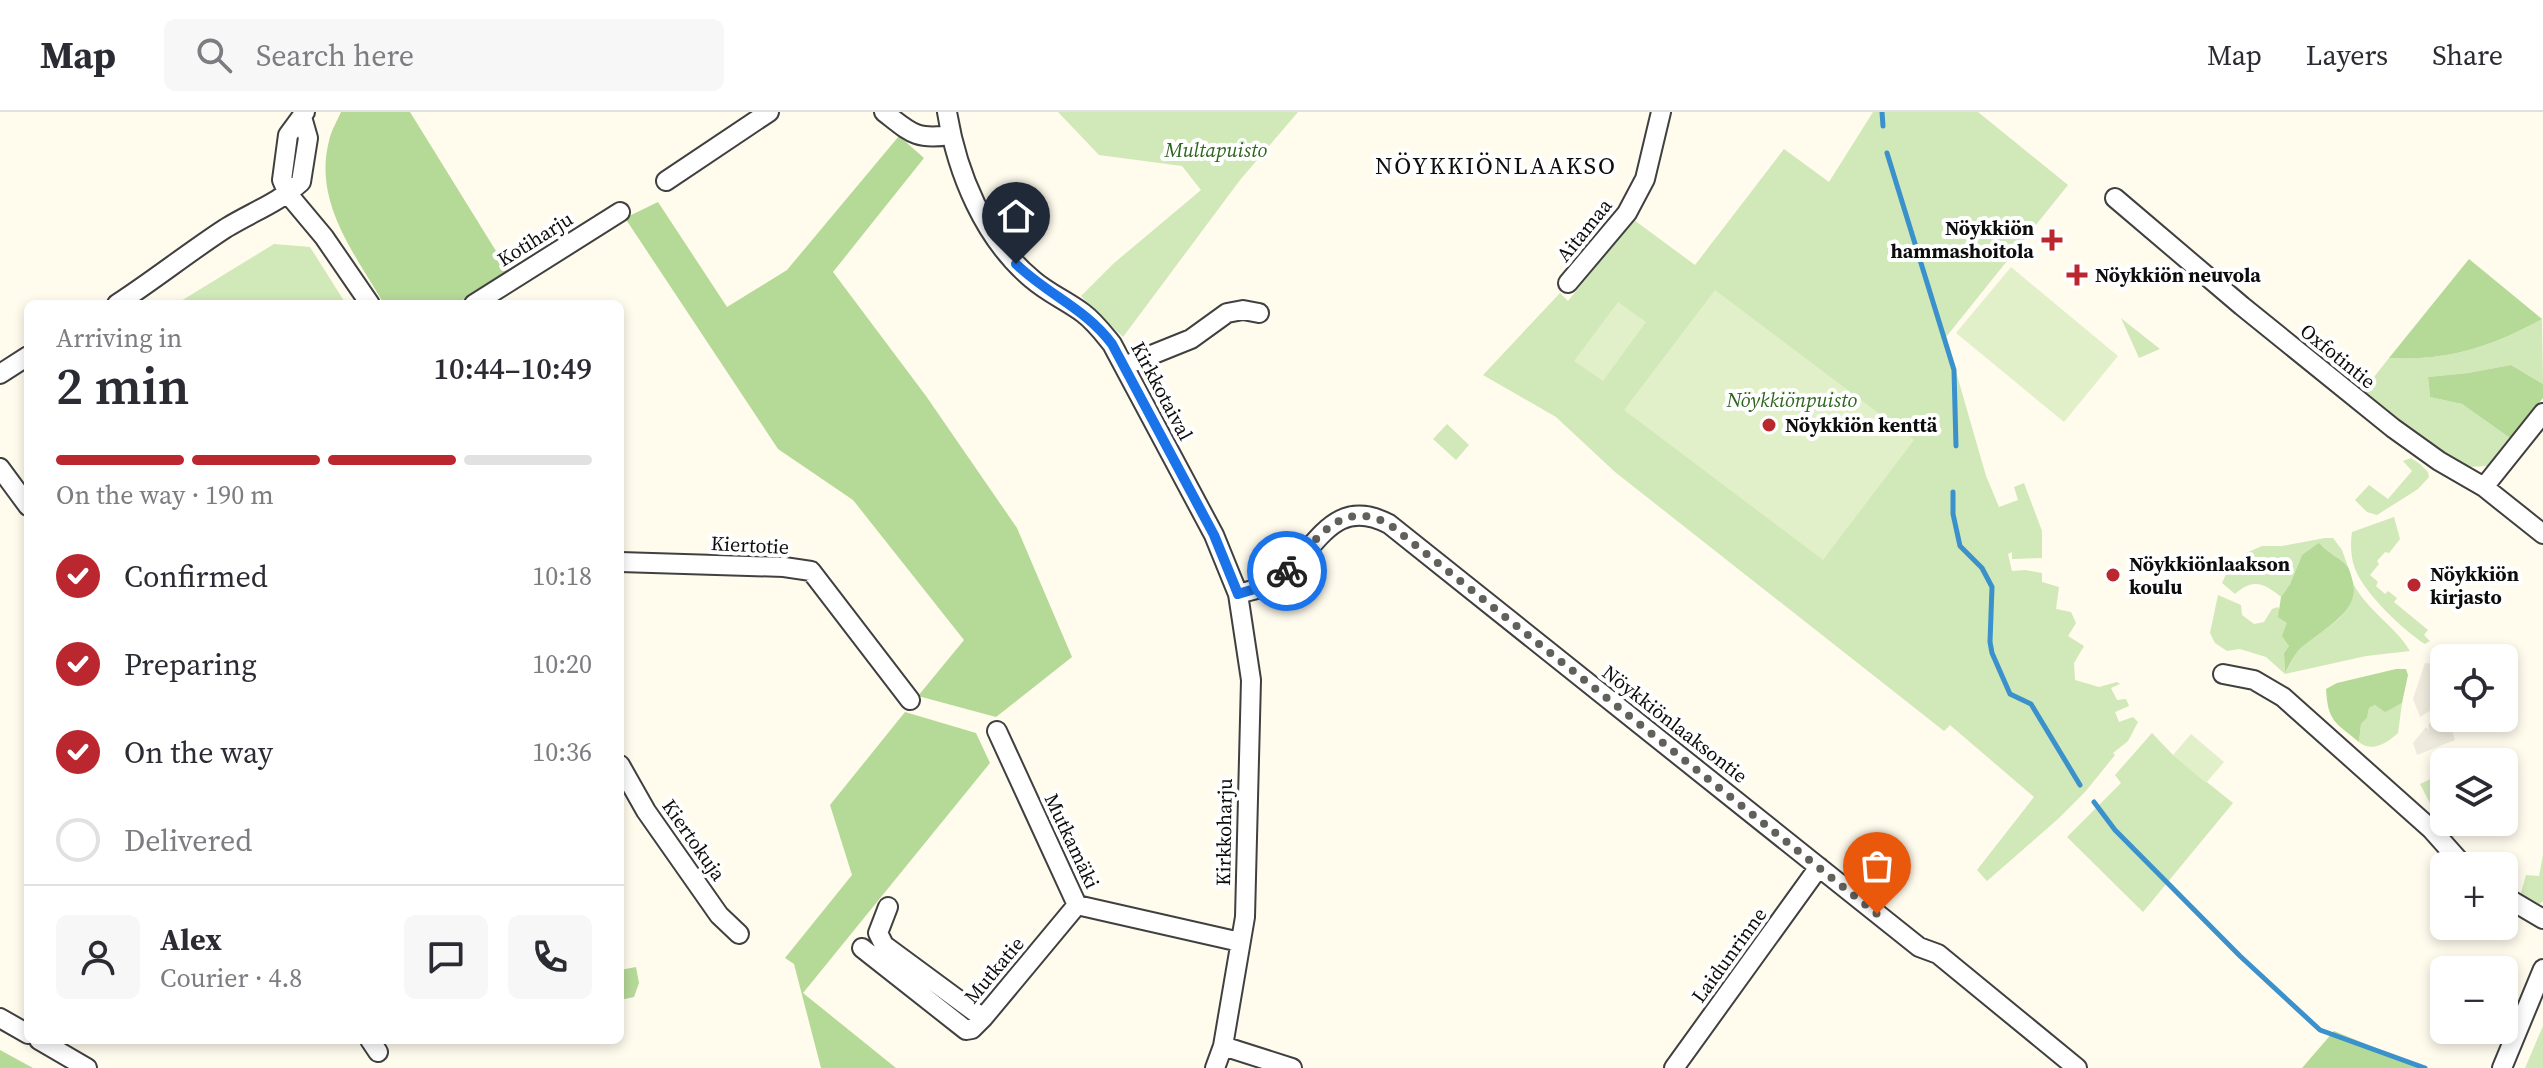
<!DOCTYPE html>
<html lang="en">
<head>
<meta charset="utf-8">
<style>
	:root { --surface:#fff; --page:#f7f7f7; --text:#2b2b33; --muted:#7c7c81; --line:#e1e1e2; --accent:#bb272e }
	body { margin:0; font-family:"Source Serif 4",serif; background:var(--page); color:var(--text); height:100vh; display:flex; flex-direction:column; font-size:30px; white-space:nowrap }
	* { box-sizing:border-box; margin:0 }
	p { font-size:26px; color:var(--muted) }
	.icon { flex:none; width:44px; height:44px; fill:none; stroke:currentColor; stroke-width:2; stroke-linecap:round; stroke-linejoin:round }
	.map { position:relative; flex:1; overflow:hidden }
	.details { position:absolute; left:24px; top:188px; width:600px; height:744px; display:flex; flex-direction:column; background:var(--surface); border-radius:12px; box-shadow:0 4px 12px #0003 }
	.details>* { flex:none }
	.controls { position:absolute; left:2430px; top:532px; display:grid; gap:16px }
	.controls a { display:grid; place-items:center; width:88px; height:88px; border-radius:12px; background:var(--surface); box-shadow:0 4px 12px #0003; font-size:40px }
	.pin { position:absolute; display:grid; place-items:center; width:68px; height:68px; color:#fff; margin:-82px -34px; border-radius:50% 50% 50% 0; rotate:-45deg; box-shadow:0 0 8px #0007 }
	.pin .icon { rotate:45deg }
	.courier { position:absolute; display:grid; place-items:center; width:80px; height:80px; margin:-40px; border:6px solid #1a73e8; border-radius:50%; background:#fff; color:#222; box-shadow:0 2px 10px #0007 }
	.head em { font-style:normal; font-weight:600 }
	.head div { display:flex; flex-direction:column-reverse }
	.head { display:flex; align-items:center; justify-content:space-between; height:136px; padding:0 32px }
	h1 { font-size:52px; font-weight:600; line-height:60px }
	.bar { display:grid; grid-template-columns:repeat(4,1fr); gap:12px 8px; align-content:center; height:96px; padding:0 32px }
	.bar i { height:10px; border-radius:6px; background:var(--line) }
	.bar .current { background:var(--accent) }
	.bar p { grid-column:span 4 }
	.line { display:flex; align-items:center; gap:20px; padding:0 32px; border-top:2px solid var(--line) }
	.line div { flex:1 }
	.round { display:grid; place-items:center; flex:none; width:84px; height:84px; border-radius:12px; background:var(--page) }
	ol { padding:0 32px; list-style:none }
	li { display:flex; align-items:center; gap:24px; height:88px }
	li p { margin-inline-start:auto }
	li .icon { padding:8px; border-radius:50%; background:var(--accent); color:#fff; stroke-width:4 }
	li:last-child { color:var(--muted) }
	li i { width:44px; height:44px; border:4px solid var(--line); border-radius:50% }
	header { display:flex; align-items:center; gap:48px; box-sizing:border-box; height:112px; padding:0 40px; background:var(--surface); border-bottom:2px solid var(--line) }
	header strong { font-size:38px }
	nav { display:flex; gap:44px; margin-inline-start:auto; font-size:28px }
	.search { width:560px; height:72px; background:var(--page); display:flex; align-items:center; gap:20px; box-sizing:border-box; padding:0 28px; border-radius:12px; color:var(--muted); font-size:30px }
	.map>svg:first-child { display:block }
	.green { fill:#d1e8b8 }
	.forest { fill:#b5d997 }
	.pitch { fill:#e2f0c9 }
	.plaza { fill:#eeeadd }
	.lines { fill:none; stroke-linecap:round; stroke-linejoin:round }
	.stream { stroke:#3b91cb; stroke-width:5 }
	.minor-casing { stroke:#404040; stroke-width:22 }
	.minor { stroke:#fff; stroke-width:18 }
	.done { stroke:#62605b; stroke-width:8; stroke-dasharray:0 14.4 }
	.route { stroke:#1a73e8; stroke-width:10 }
	.poi-dot { fill:#bb272e; stroke:#fff; stroke-width:3 }
	.labels { text-anchor:middle; dominant-baseline:central; stroke-width:8; stroke-linejoin:round; paint-order:stroke }
	.park-label { font-size:20px; font-style:italic; fill:#2d641e; stroke:#fff }
	.poi-label { font-size:20px; font-weight:bold; fill:#0d0d0d; stroke:#fff; text-anchor:start }
	.street-label { font-size:20px; fill:#0d0d0d; stroke:#fff }
	.quarter-label { font-size:24px; letter-spacing:2px; fill:#0d0d0d; stroke:#fff }
</style>
</head>
<body>
<header>
<strong>Map</strong>
<div class="search"><svg class="icon" aria-label="search" viewBox="0 0 24 24"><circle cx="10" cy="10" r="6"/><path d="M15 15l6 6"/></svg>Search here</div>
<nav><a>Map</a><a>Layers</a><a>Share</a></nav>
</header>
<div class="map">
<svg width="2543" height="956" viewBox="0 0 2543 956">
	<rect width="100%" height="100%" fill="#fffbed"/>
	<path class="green" d="M1058,0h240l-58,68 -117,157 -42,-41 32,-32 88,-74 -19,-24 -83,-11z
		M1873,0h105l90,73 -122,152 40,139 13,31 19,-7 -4,-13 10,-4 18,48v27l-30,1v-7l-4,2 4,17 13,-1 17,3v9l17,5 -3,22 15,3 5,11 -8,13 16,10 -10,17 1,17 24,7 18,-5 3,2 -9,4 6,12 9,-1 3,7 -14,6 4,10 14,-5 5,5 -10,19 -15,12 2,2 -30,37 -26,26 -72,63 -10,-11 57,-73 -84,-72 -6,6 -329,-259 -59,-55 -73,-42 77,-82 8,8 66,-81 61,45 89,-116 45,33z
		M274,132l36,3 36,57h-170z
		M2121,206l1,1 38,30 -21,9z
		M2542,207l1,65 -32,-19 -43,8 -40,4 2,20 32,7 48,34 -23,28 -19,1 -49,-30 -56,-46 26,-33c59,3 102,-11 153,-39z
		M1447,312l22,21 -13,15 -23,-21z
		M2411,346l9,6 8,8 1,5 -11,12 -41,26 -10,-3 -12,-12 14,-15 19,14 24,-28 -9,-10z
		M2394,405l6,22 -11,14 -4,-1 -8,9 2,3 -9,11 8,7 -2,4 9,8 3,-3 9,7 -3,4 34,28 -4,5 6,6 -5,3c-22,-14 -60,-50 -70,-75 -4,-11 -5,-25 -3,-37z
		M2325,426h8l9,12 6,17 -22,-16 -24,4 -12,29 -9,13c-17,-14 -28,-19 -46,-3l-13,-11 8,-17 16,-13 16,-7h20z
		M2354,473c14,26 41,41 56,66l-44,5 -81,18 -19,-17 -26,-8 -13,2 -12,-8 -5,-10 8,-38 23,10 1,10 12,9 10,-2 8,-13 6,-2 9,16 2,23 -5,7 1,20c5,-7 8,-16 13,-22 24,-26 50,-24 56,-66z
		M2402,591l-4,30c-11,10 -26,20 -39,9l2,-18 6,-6 2,-10 6,-3 10,6z
		M2152,621l21,22 60,48 -90,109 -76,-75 54,-54 -6,-8z
		M2437,664l7,19v27h21l-13,17 -8,-9 -24,-46z
		M2543,743v46l-8,7 -15,-12 6,-21 13,1z
		M2543,914v42h-18z"/>
	<path class="forest" d="M341,0h69l99,160 -53,32h-72c-29,-50 -71,-102 -55,-163 2,-10 8,-20 12,-29z
		M899,24l25,22 -91,114 93,124 91,132 55,129 -76,60 -78,-21 46,-56 -111,-140 -75,-51 -153,-231 33,-16 69,105 60,-37z
		M2469,147l73,60c-51,28 -94,42 -153,39z
		M2511,253l32,19v14l-33,40 -48,-34 -32,-7 -2,-20 40,-4z
		M2319,431c8,10 21,15 29,24 2,4 3,8 4,12 12,34 -36,53 -54,72 -5,6 -9,15 -13,22l-1,-20 5,-7 -7,-10 5,-13 -9,-6 3,-20 9,-13 12,-29z
		M2396,557h10l2,6 -6,28 -17,9 -10,-7 -6,3 -2,10 -6,6 -2,18c-24,-20 -31,-20 -33,-53l11,-6z
		M905,600l71,21 14,30 -187,230 93,75h-75l-27,-104 -9,-6 67,-83 -22,-70z
		M636,855l3,16 -5,14 -14,3v-30z
		M2334,919l91,37h-123z
		M0,938l33,18h-33z"/>
	<path class="pitch" d="M2011,155l107,89 -54,66 -108,-89z
		M1715,178l199,150 -91,120 -199,-150z
		M1618,190l28,20 -43,59 -29,-20z
		M2191,622l33,28 -18,21 -33,-28z"/>
	<path class="plaza" d="M2504,547l11,3 -3,29 -8,-1z
		M2444,550v56h14l-9,4 6,18 -38,15 -4,-12 13,-16 3,3 -1,-5 8,-10 -5,-5 -11,7 -7,-18 12,-36 15,2z"/>
	<g class="lines">
		<path class="stream" d="M1882,0l1,14
			M1887,41l67,217 2,76
			M1953,380v22l7,32 22,22 10,19 -2,55 2,11 18,41 21,10 49,81
			M2094,690l21,28 125,126 80,74 105,38"/>
		<g class="minor-casing">
			<path id="minor" d="M305,0l-17,23 -6,45 6,14 36,43 46,67
				M884,0c27,21 31,28 67,23
				M947,0c10,61 37,127 85,167 16,14 35,22 51,34 12,9 20,20 29,31l102,191 24,59 13,86 -6,237 -22,129 -8,22
				M666,69l103,-69
				M2115,86l127,108 151,122 46,33 45,26 59,47
				M1568,171l59,-70 18,-34 16,-67
				M117,192c37,-24 72,-52 109,-76 26,-16 52,-25 75,-46l7,-44 -6,-21
				M474,192l146,-92
				M1124,254l67,-27 36,-26 16,-3 16,3
				M0,262l28,-18
				M0,356l28,38
				M2484,375l59,-74
				M620,450l164,5 27,4 99,129
				M1238,482c13,-4 29,-6 41,-15 37,-28 53,-85 110,-55l530,423 19,7 139,114
				M2223,562l31,6 29,17 148,132 33,37
				M997,619l80,174 163,37
				M620,653l26,46 73,104 20,19
				M2504,784l39,23
				M888,795l-10,26 6,12 99,73
				M862,836l104,82 6,-1 11,-11 94,-113
				M0,906l28,16
				M39,928l48,28
				M370,928l8,12
				M1223,934l69,22
				M1674,956l145,-201
				M2502,956l41,-99"/>
		</g>
		<use href="#minor" class="minor"/>
	</g>
	<g class="lines">
		<path class="done" d="M1287,459c31,-32 53,-73 102,-47l488,390"/>
		<path class="route" d="M1016,152c32,31 69,44 96,80l102,191 24,59 33,-10 16,-13"/>
	</g>
	<g class="poi-dot">
		<path d="M2048 116h8v8h8v8h-8v8h-8v-8h-8v-8h8z"/>
		<path d="M2073 151h8v8h8v8h-8v8h-8v-8h-8v-8h8z"/>
		<circle cx="1769" cy="313" r="8"/>
		<circle cx="2113" cy="463" r="8"/>
		<circle cx="2414" cy="473" r="8"/>
	</g>
	<g class="labels">
		<g class="park-label">
			<text x="1216" y="38">Multapuisto</text>
			<text x="1792" y="288">Nöykkiönpuisto</text>
		</g>
		<g class="poi-label">
			<text x="2034" y="116" text-anchor="end">Nöykkiön<tspan x="2034" dy="23">hammashoitola</tspan></text>
			<text x="2095" y="163">Nöykkiön neuvola</text>
			<text x="1785" y="313">Nöykkiön kenttä</text>
			<text x="2129" y="452">Nöykkiönlaakson<tspan x="2129" dy="23">koulu</tspan></text>
			<text x="2430" y="462">Nöykkiön<tspan x="2430" dy="23">kirjasto</tspan></text>
		</g>
		<g class="street-label">
			<text transform="translate(1584 118) rotate(-51)">Aitamaa</text>
			<text transform="translate(535 127) rotate(-32)">Kotiharju</text>
			<text transform="translate(2338 244) rotate(39)">Oxfotintie</text>
			<text transform="translate(1162 279) rotate(62)">Kirkkotaival</text>
			<text transform="translate(750 433) rotate(3)">Kiertotie</text>
			<text transform="translate(1675 612) rotate(38)">Nöykkiönlaaksontie</text>
			<text transform="translate(1224 720) rotate(-89)">Kirkkoharju</text>
			<text transform="translate(694 728) rotate(55)">Kiertokuja</text>
			<text transform="translate(1072 729) rotate(65)">Mutkamäki</text>
			<text transform="translate(1729 843) rotate(-54)">Laidunrinne</text>
			<text transform="translate(994 858) rotate(-50)">Mutkatie</text>
		</g>
		<g class="quarter-label">
			<text x="1496" y="53">NÖYKKIÖNLAAKSO</text>
		</g>
	</g>
</svg>
<div class="controls">
<a><svg class="icon" aria-label="locate" viewBox="0 0 24 24"><circle cx="12" cy="12" r="6"/><path d="M12 2v4M12 18v4M2 12h4M18 12h4"/></svg></a>
<a><svg class="icon" aria-label="layers" viewBox="0 0 24 24"><path d="M12 4l9 5-9 5-9-5zM3 14l9 5 9-5"/></svg></a>
<a>+</a>
<a>−</a>
</div>
<div class="pin" style="left:1877px;top:802px;background:#ea580c"><svg class="icon" aria-label="bag" viewBox="0 0 24 24"><path d="M5 8h14l-1 12H6zM9 8a3 3 0 0 1 6 0"/></svg></div>
<div class="pin" style="left:1016px;top:152px;background:#1f2937"><svg class="icon" aria-label="home" viewBox="0 0 24 24"><path d="M3 11l9-7 9 7M6 9v11h12V9"/></svg></div>
<div class="courier" style="left:1287px;top:459px"><svg class="icon" aria-label="bike" viewBox="0 0 24 24"><circle cx="6" cy="16" r="4"/><circle cx="18" cy="16" r="4"/><path d="M6 16l4-8h5l3 8M10 8l3 8H6M13 5h3"/></svg></div>
<section class="details">
<div class="head"><div><h1>2 min</h1><p>Arriving in</p></div><em>10:44–10:49</em></div>
<div class="bar"><i class="current"></i><i class="current"></i><i class="current"></i><i></i><p>On the way · 190 m</p></div>
<ol>
<li><svg class="icon" aria-label="check" viewBox="0 0 24 24"><path d="M5 12l5 5 9-10"/></svg>Confirmed<p>10:18</p></li>
<li><svg class="icon" aria-label="check" viewBox="0 0 24 24"><path d="M5 12l5 5 9-10"/></svg>Preparing<p>10:20</p></li>
<li><svg class="icon" aria-label="check" viewBox="0 0 24 24"><path d="M5 12l5 5 9-10"/></svg>On the way<p>10:36</p></li>
<li><i></i>Delivered</li>
</ol>
<div class="line" style="height:144px"><a class="round"><svg class="icon" aria-label="person" viewBox="0 0 24 24"><circle cx="12" cy="8" r="4"/><path d="M4 21q1-7 8-7t8 7"/></svg></a><div><b>Alex</b><p>Courier · 4.8</p></div><a class="round"><svg class="icon" aria-label="chat" viewBox="0 0 24 24"><path d="M4 5h16v11H9l-5 4z"/></svg></a><a class="round"><svg class="icon" aria-label="phone" viewBox="0 0 24 24"><path d="M5 4h4l2 5-3 2q2 4 5 5l2-3 5 2v4C11 20 4 13 5 4z"/></svg></a></div>
</section>
</div>
</body>
</html>
